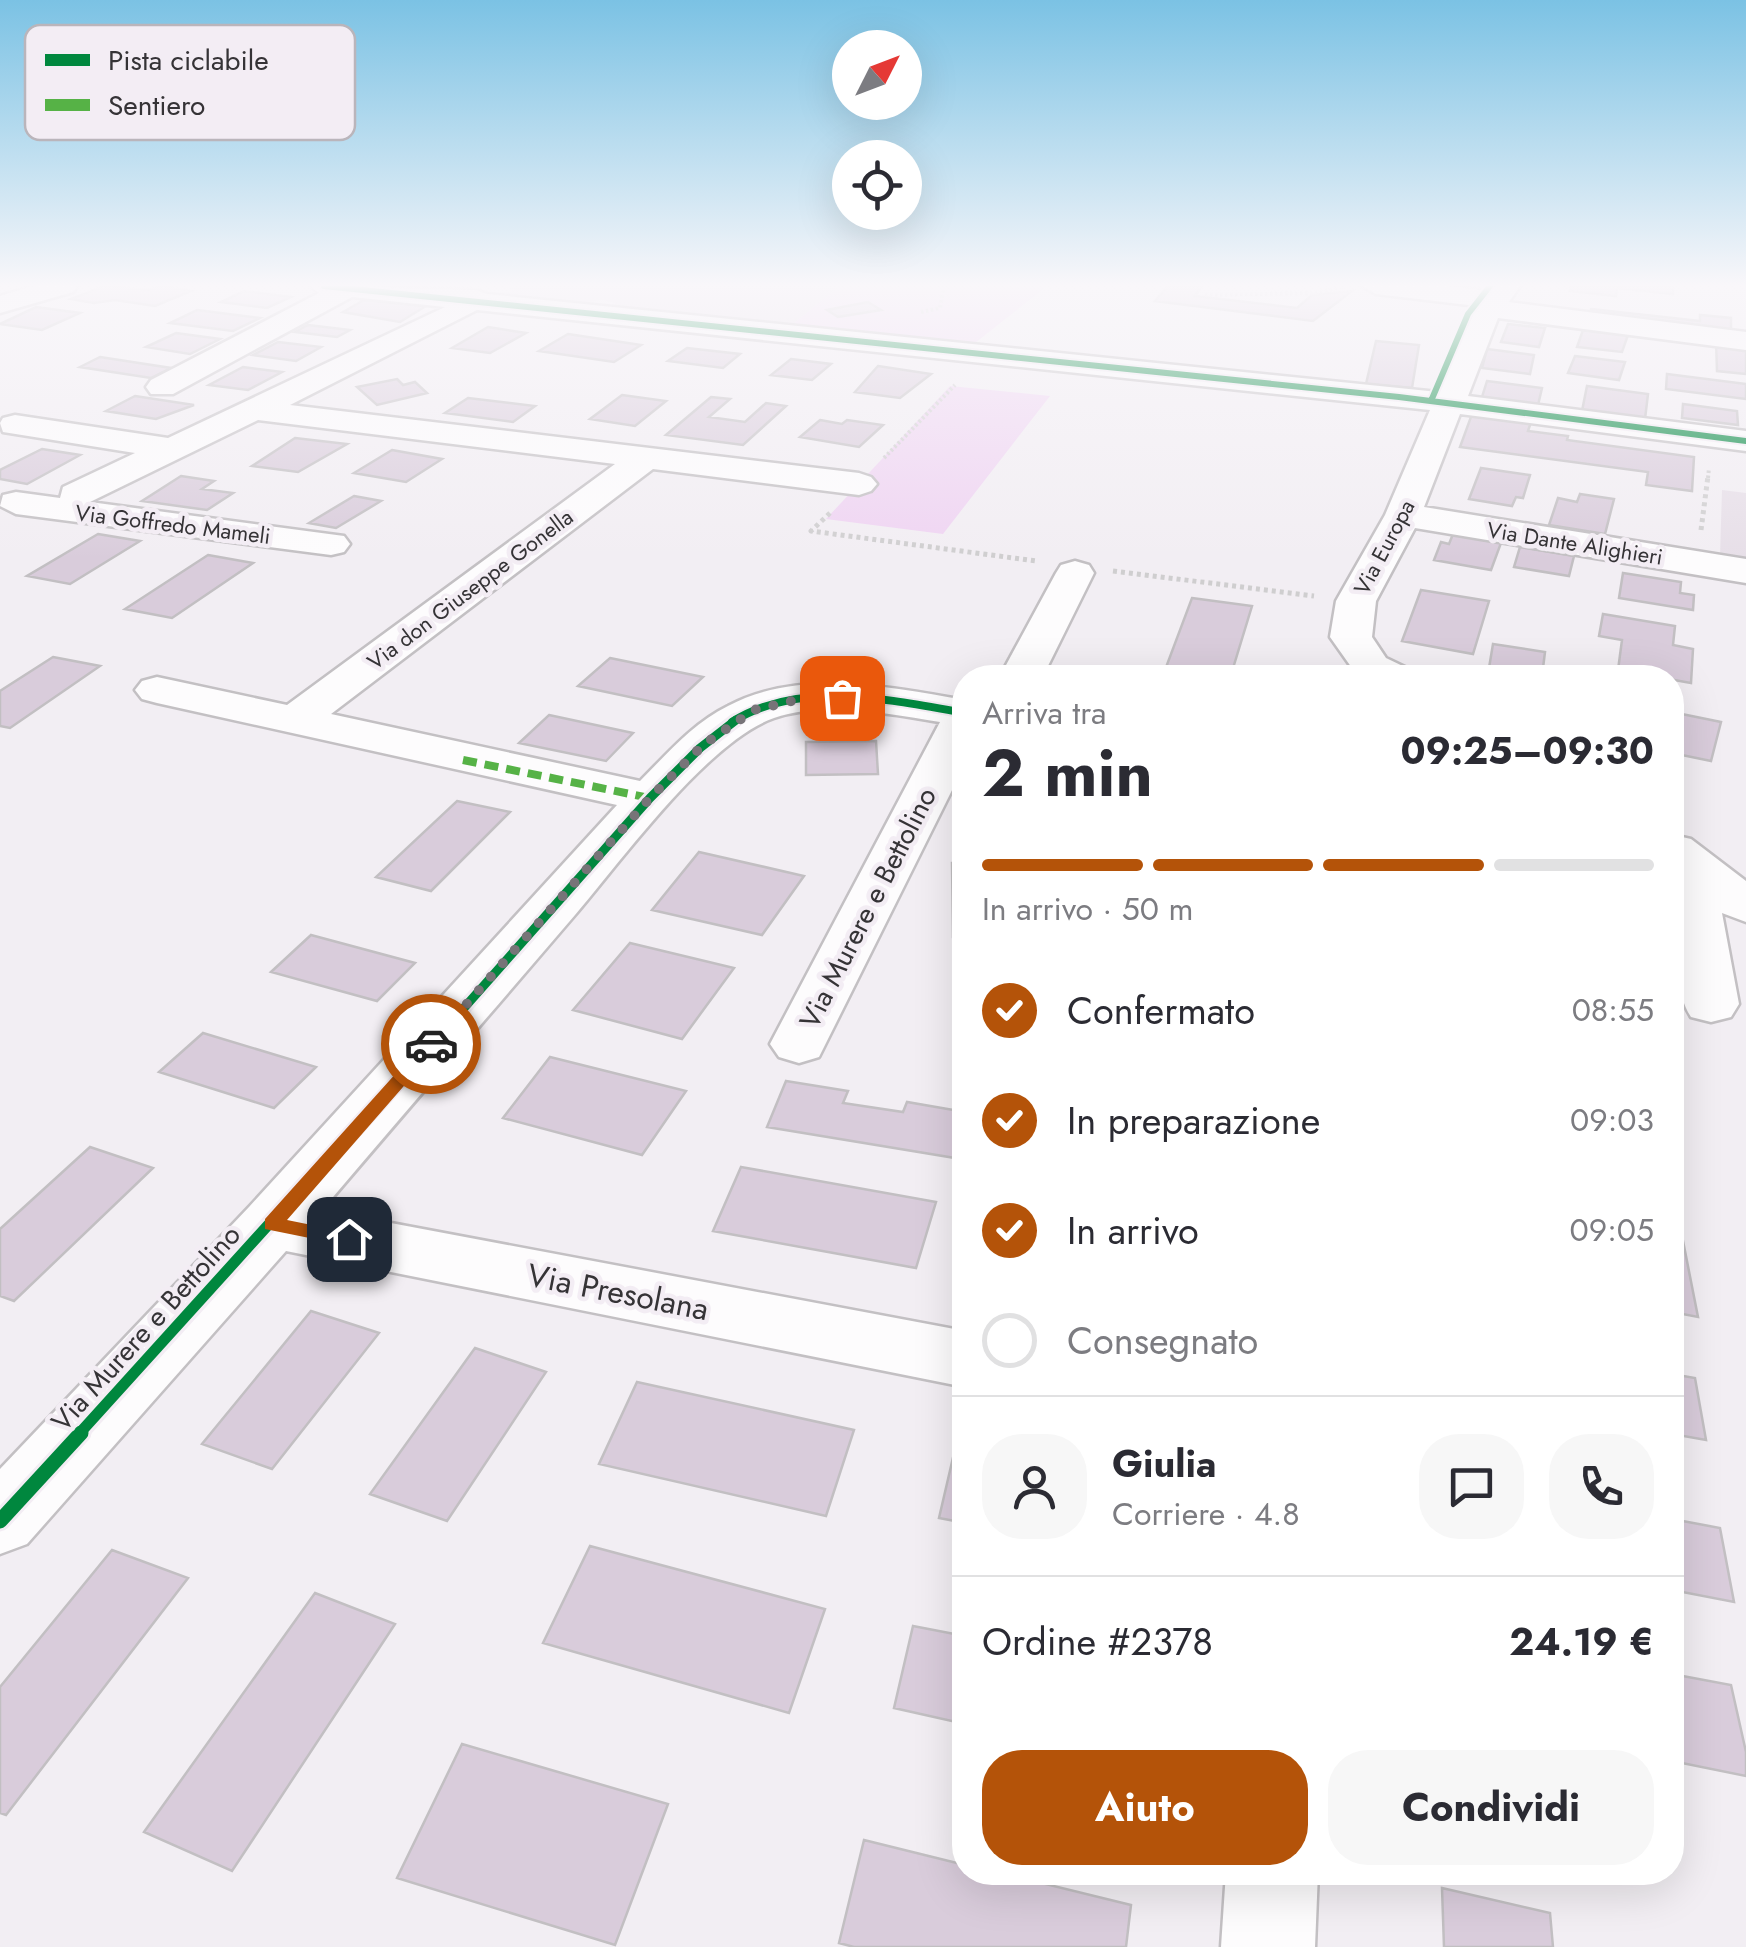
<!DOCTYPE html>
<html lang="it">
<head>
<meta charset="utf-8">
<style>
	:root { --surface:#fff; --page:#f7f7f7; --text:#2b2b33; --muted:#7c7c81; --line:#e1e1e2; --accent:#b45309 }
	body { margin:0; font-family:Jost,sans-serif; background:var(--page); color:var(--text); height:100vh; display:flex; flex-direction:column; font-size:38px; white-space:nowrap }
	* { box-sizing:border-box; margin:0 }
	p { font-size:32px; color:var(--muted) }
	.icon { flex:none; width:55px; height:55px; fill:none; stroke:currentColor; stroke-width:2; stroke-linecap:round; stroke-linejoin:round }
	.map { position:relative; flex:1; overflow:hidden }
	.details { position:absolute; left:952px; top:665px; width:732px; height:1220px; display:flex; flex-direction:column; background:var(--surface); border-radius:40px; box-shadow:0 10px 40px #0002 }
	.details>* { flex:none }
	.needle { width:65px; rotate:48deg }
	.controls { position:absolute; left:832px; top:30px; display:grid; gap:20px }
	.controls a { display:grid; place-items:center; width:90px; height:90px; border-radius:50%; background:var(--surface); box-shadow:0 10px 40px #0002; font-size:50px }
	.pin { position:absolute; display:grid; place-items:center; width:85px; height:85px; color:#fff; margin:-42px; border-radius:20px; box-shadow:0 5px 15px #0006 }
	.courier { position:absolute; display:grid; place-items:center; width:100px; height:100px; margin:-50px; border:8px solid #b45309; border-radius:50%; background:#fff; color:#222; box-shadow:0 2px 12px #0007 }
	.head em { font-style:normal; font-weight:700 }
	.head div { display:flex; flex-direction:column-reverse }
	.head { display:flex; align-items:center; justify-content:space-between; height:170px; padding:0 30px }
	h1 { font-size:65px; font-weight:700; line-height:75px }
	.bar { display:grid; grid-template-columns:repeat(4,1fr); gap:15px 10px; align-content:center; height:120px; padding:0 30px }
	.bar i { height:12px; border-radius:8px; background:var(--line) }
	.bar .on { background:var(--accent) }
	.bar p { grid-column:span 4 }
	.line { display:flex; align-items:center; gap:25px; padding:0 30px; border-top:2px solid var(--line) }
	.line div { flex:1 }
	.round { display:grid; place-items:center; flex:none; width:105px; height:105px; border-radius:40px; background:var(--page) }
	ol { padding:0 30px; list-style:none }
	li { display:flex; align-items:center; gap:30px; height:110px }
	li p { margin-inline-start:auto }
	li .icon { padding:10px; border-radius:50%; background:var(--accent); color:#fff; stroke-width:4 }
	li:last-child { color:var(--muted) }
	li i { width:55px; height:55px; border:5px solid var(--line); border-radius:50% }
	.primary-button { display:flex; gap:20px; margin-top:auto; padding:20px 30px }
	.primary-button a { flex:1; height:115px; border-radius:40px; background:var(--accent); color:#fff; font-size:40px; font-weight:700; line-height:115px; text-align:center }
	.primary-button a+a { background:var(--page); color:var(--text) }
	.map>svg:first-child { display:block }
	.built { fill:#e7dfe8 }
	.green { fill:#efd4f2 }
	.building { fill:#d9ccdb; stroke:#c2bfc2; stroke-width:2.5 }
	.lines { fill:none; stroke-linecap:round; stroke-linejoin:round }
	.minor-casing { stroke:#c3c0c3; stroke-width:5 }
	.path-far1 { stroke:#cfcecf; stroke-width:4; stroke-dasharray:2.5 2.5; stroke-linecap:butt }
	.path { stroke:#cfcecf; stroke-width:5; stroke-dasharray:4 4; stroke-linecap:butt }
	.minor { fill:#fdfcfd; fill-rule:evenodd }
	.quiet { stroke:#56b246; stroke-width:8; stroke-dasharray:14 8; stroke-linecap:butt }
	.cycleway-far4-casing { stroke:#f3edf4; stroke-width:10 }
	.cycleway-far3-casing { stroke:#f3edf4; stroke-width:12 }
	.cycleway-far2-casing { stroke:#f3edf4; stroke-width:15 }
	.cycleway-far1-casing { stroke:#f3edf4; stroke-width:18 }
	.cycleway-casing { stroke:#f3edf4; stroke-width:21 }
	.cycleway-far4 { stroke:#00873e; stroke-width:6 }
	.cycleway-far3 { stroke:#00873e; stroke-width:8 }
	.cycleway-far2 { stroke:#00873e; stroke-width:9 }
	.cycleway-far1 { stroke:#00873e; stroke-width:11 }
	.cycleway { stroke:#00873e; stroke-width:15 }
	.route { fill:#b45309 }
	.done { stroke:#777478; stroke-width:10; stroke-dasharray:0 18 }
	.labels { text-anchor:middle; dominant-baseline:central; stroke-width:9; stroke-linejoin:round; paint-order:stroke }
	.far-street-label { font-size:22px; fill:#353336; stroke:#f3edf4 }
	.street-label { font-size:28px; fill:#353336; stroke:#f3edf4 }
	.near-street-label { font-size:32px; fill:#353336; stroke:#f3edf4 }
	.key { fill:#f3edf4; stroke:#bab5bb; stroke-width:2.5 }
	.key-label { font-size:28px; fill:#353336 }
</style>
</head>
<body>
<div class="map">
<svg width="1746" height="1947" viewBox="0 0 1746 1947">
	<rect width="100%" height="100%" fill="#f2eef3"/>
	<path class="built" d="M514,286h325l-47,39 -178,-17 1,-5 -12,-3 -26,3 -60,-5 -9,-4z
		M1722,490l24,3v68l-26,-4z"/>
	<path class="green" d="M839,286h208l-72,57 -183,-18z
		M950,386l100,10 -107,138 -117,-15z"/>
	<path class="building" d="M104,286l45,4 13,-4 29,5 -36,15 -40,-6 -21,3 -23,-4z
		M1168,286h34l-7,10 102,12 15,-13 40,-4 -39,30 -158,-20z
		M1571,286h102v8l-56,-6 -1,8 -46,-5z
		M244,291l47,6 -24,11 -46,-6z
		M364,300l62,6 -26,16 -57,-10z
		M868,302l13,8 -43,7 -11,-7z
		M36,307l44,6 -38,17 -42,-6z
		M1591,309l109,12v-6l31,3v19l-142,-16z
		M197,310l63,8 -27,13 -63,-8z
		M1508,324l37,4 -6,19 -38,-5z
		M308,325l42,5 -13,7 -42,-5z
		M488,327l38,6 -36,20 -38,-5z
		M1583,330l45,5 -6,17 -45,-5z
		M176,333l44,6 -30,15 -44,-7z
		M568,334l73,11 -27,17 -75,-11z
		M1376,341l43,4 -7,43 -46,-4z
		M1716,341l30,4v29l-29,-3z
		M278,342l43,5 -25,14 -43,-6z
		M687,348l53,6 -17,14 -55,-7z
		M1487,349l47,6 -4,19 -48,-6z
		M1575,356l50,6 -6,18 -51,-7z
		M100,357l71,11 -20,10 -71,-11z
		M791,359l40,5 -19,16 -41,-5z
		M878,366l53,8 -31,24 -45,-6z
		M243,367l39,5 -34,18 -39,-5z
		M1667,374l79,10v15l-80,-10z
		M397,379l6,6 12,-3 12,11 -50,12 -20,-18z
		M1487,381l55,7 -4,17 -56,-8z
		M1587,386l61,8 -3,25 -63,-8z
		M622,395l44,6 -31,25 -45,-7z
		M135,396l59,9 -38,14 -50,-8z
		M711,397l19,2 -21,18 36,5 21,-19 20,3 -43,39 -77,-10z
		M468,398l67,8 -22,16 -68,-9z
		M1683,404l54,7 1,14 -56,-7z
		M1472,414l59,8 -3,9 40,5 -1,4 127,17 -2,34 -46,-6 2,-13 -188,-25z
		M820,420l22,4 5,-4 36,5 -24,22 -59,-10z
		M295,438l52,6 -49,28 -46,-6z
		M42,449l38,6 -53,29 -27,-5v-9z
		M392,450l50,9 -36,23 -52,-9z
		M1481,468l49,7 -7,23 -7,-1 -4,9 -43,-7z
		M181,476l33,5 -12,8 31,4 -26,17 -65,-9z
		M1580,494l34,5 -9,35 -56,-9 9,-27 19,4z
		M354,496l27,5 -45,27 -27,-5z
		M98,534l42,7 -70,43 -43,-8z
		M1453,534l48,9 -10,27 -57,-10 7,-18 8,2z
		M1520,547l54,9 -5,20 -55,-9z
		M208,555l45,8 -81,55 -47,-9z
		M1623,573l58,9 -1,11 14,2 -1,15 -74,-12z
		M1421,590l68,11 -16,53 -71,-13z
		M1192,598l60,8 -22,72h-68z
		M1603,614l72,12 -2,19 20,4 -2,34 -73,-13 4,-30 -23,-4z
		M1493,644l52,8 -3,24 -53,-8z
		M53,657l47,9 -90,62 -10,-2v-35z
		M610,658l93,19 -31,29 -94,-20z
		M1672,712l49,10 -10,39 -39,-8z
		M549,715l84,18 -27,28 -87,-18z
		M876,741l2,33 -72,1v-33z
		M457,801l53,11 -79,79 -55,-14z
		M699,852l105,24 -42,59 -110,-25z
		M952,863h13v74h-12z
		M311,935l104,28 -38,38 -106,-29z
		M630,943l104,25 -52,71 -109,-29z
		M203,1033l113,34 -42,41 -115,-36z
		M550,1057l136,34 -44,64 -139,-37z
		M786,1081l62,10 -5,12 60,9 4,-10 58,10 -10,46 -188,-31z
		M90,1147l63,21 -139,133 -14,-5v-67z
		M741,1167l195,35 -20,66 -203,-37z
		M1672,1185l26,132 -26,-5z
		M311,1311l68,22 -107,136 -70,-25z
		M475,1348l71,24 -99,149 -77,-27z
		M1672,1374l23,4 11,62 -34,-6z
		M637,1382l217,48 -28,86 -227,-52z
		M955,1449l10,2v72l-26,-5z
		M1672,1519l48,9 14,74 -62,-12z
		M590,1546l235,63 -36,104 -246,-70z
		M112,1550l76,28 -182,237 -6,-2v-126z
		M315,1593l80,31 -163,247 -88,-39z
		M913,1626l52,10v88l-71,-16z
		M1672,1674l59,11 15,67v24l-74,-15z
		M462,1744l206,60 -53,141 -218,-67z
		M864,1840l101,25v7h32l134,33 -5,42h-272l-15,-4z
		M1442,1888l108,25 3,34h-109z"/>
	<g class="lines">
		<g class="minor-casing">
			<path id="minor" d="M33,286h44l-4,6 -73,21v-17z
				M310,286l166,4 11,4 951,98 39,-86 -101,-12 -14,-8h86l40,5 4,-5h28l-11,16 237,30v18l-248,-32 -30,78 278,35v20l-286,-37 -36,93 322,52v24l-331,-55 -39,73 -4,36 14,21 23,11 6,9h-56l-29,-41 6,-36 49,-86 45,-105 -953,-100 -187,95 569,68 12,4 6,7 -6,7 -12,4 -206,-26 -322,245 309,67c27,-27 53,-58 88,-75 72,-38 161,-19 237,-6v64l-146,293 -20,6 -20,-6 -9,-13 170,-322c-52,-8 -114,-22 -166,-4 -66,23 -152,142 -199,197 -84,98 -169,196 -253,295l643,121v56l-679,-136 -259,293 -27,10v-85l249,-262 368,-402 -460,-102 -15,-4 -7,-9 7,-9 15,-4 130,28 328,-241 -357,-44 -168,82 254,34 6,8 -6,8 -13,3 -315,-41 -16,-8 3,-11 13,-3 44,6 3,-11 72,-34 -132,-21 -3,-9 3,-5 12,-3 153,23 277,-131 -93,-10 -179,97h-22l-5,-7 5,-7 168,-87z
				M1075,561l14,4 5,8 -52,105h-43l57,-105 5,-8z
				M1673,835l18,4 55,42v41l-24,-9 17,91 -8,13 -20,5 -20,-5c-24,-36 -21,-138 -18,-182z
				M1226,1872h92l-3,75h-94z"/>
		</g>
		<path class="path-far1" d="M1205,295l111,-2 26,-6
			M921,312l19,-4 4,-22
			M884,458l71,-73
			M1708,478l1,-10"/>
		<path class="path" d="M830,513l-19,18 225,30
			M1701,530l7,-54
			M1113,571l201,25"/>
		<use href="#minor" class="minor"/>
		<path class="quiet" d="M463,760l187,38"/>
		<g class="cycleway-far4-casing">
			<path id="cycleway-far4" d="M324,286l1075,111 347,44
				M1431,401l37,-87 22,-28"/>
		</g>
		<g class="cycleway-far3-casing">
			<path id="cycleway-far3" d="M732,722c68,-43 159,-22 233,-9"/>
		</g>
		<g class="cycleway-far2-casing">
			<path id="cycleway-far2" d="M440,1035l210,-237 50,-50 36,-28"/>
		</g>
		<g class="cycleway-far1-casing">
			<path id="cycleway-far1" d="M78,1435l364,-402"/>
		</g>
		<g class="cycleway-casing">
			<path id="cycleway" d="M0,1521l81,-88"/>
		</g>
		<use href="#cycleway-far4" class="cycleway-far4"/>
		<use href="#cycleway-far3" class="cycleway-far3"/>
		<use href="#cycleway-far2" class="cycleway-far2"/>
		<use href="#cycleway-far1" class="cycleway-far1"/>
		<use href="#cycleway" class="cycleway"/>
	</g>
	<linearGradient id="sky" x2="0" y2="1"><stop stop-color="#7bc2e4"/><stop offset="0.51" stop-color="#f9f7fa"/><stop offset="1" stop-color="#f9f7fa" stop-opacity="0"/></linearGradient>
	<rect width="1746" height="559" fill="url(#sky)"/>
	<path class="route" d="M431,1039l6,2v7l-150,172 69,14v10l-7,2 -84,-17v-10l160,-178z"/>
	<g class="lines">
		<path class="done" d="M431,1044l219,-246 53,-53 51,-35 51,-12h37"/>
	</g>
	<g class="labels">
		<g class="far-street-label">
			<text transform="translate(173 524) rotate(7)">Via Goffredo Mameli</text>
			<text transform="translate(1575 543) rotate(9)">Via Dante Alighieri</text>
			<text transform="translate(1384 547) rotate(-62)">Via Europa</text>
			<text transform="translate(470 589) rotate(-37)">Via don Giuseppe Gonella</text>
		</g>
		<g class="street-label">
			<text transform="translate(868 908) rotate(-63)">Via Murere e Bettolino</text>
			<text transform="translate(146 1328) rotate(-48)">Via Murere e Bettolino</text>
		</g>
		<g class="near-street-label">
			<text transform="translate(618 1292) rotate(11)">Via Presolana</text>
		</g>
	</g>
	<rect x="25" y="25" width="330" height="115" rx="15" class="key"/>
	<rect x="45" y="54" width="45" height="12" fill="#00873e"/>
	<rect x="45" y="99" width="45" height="12" fill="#56b246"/>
	<g class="key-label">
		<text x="108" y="70">Pista ciclabile</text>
		<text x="108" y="115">Sentiero</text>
	</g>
</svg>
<div class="controls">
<a><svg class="needle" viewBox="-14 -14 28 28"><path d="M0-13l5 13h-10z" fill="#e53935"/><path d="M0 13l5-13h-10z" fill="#7c7c81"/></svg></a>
<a><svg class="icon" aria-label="locate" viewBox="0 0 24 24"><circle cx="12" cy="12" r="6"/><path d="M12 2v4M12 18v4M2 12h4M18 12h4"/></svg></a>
</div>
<div class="pin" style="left:842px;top:698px;background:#ea580c"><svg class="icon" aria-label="bag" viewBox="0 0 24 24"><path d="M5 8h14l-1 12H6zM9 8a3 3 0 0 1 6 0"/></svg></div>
<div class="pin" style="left:349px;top:1239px;background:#1f2937"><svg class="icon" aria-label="home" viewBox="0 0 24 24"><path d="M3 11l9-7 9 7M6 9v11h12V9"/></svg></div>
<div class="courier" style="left:431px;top:1044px"><svg class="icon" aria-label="car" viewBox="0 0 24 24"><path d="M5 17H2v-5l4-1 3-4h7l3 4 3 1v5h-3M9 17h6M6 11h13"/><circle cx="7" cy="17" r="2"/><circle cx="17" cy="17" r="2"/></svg></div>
<section class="details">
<div class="head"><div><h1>2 min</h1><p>Arriva tra</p></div><em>09:25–09:30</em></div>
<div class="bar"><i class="on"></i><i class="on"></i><i class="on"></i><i></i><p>In arrivo · 50 m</p></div>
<ol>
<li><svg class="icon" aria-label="check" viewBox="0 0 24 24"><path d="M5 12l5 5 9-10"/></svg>Confermato<p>08:55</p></li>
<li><svg class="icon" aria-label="check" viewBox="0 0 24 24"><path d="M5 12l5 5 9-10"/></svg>In preparazione<p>09:03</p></li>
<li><svg class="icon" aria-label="check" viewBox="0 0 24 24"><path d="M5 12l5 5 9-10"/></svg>In arrivo<p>09:05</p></li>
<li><i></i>Consegnato</li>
</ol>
<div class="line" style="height:180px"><a class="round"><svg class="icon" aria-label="person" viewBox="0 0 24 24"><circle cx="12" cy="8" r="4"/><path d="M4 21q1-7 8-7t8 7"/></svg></a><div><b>Giulia</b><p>Corriere · 4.8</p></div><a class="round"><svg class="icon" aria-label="chat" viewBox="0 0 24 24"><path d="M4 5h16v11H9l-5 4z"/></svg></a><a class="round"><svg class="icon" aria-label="phone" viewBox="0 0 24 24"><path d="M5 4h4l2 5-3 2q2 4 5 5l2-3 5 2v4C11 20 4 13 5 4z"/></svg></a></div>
<div class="line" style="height:130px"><div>Ordine #2378</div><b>24.19 €</b></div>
<div class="primary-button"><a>Aiuto</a><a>Condividi</a></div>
</section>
</div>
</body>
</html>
